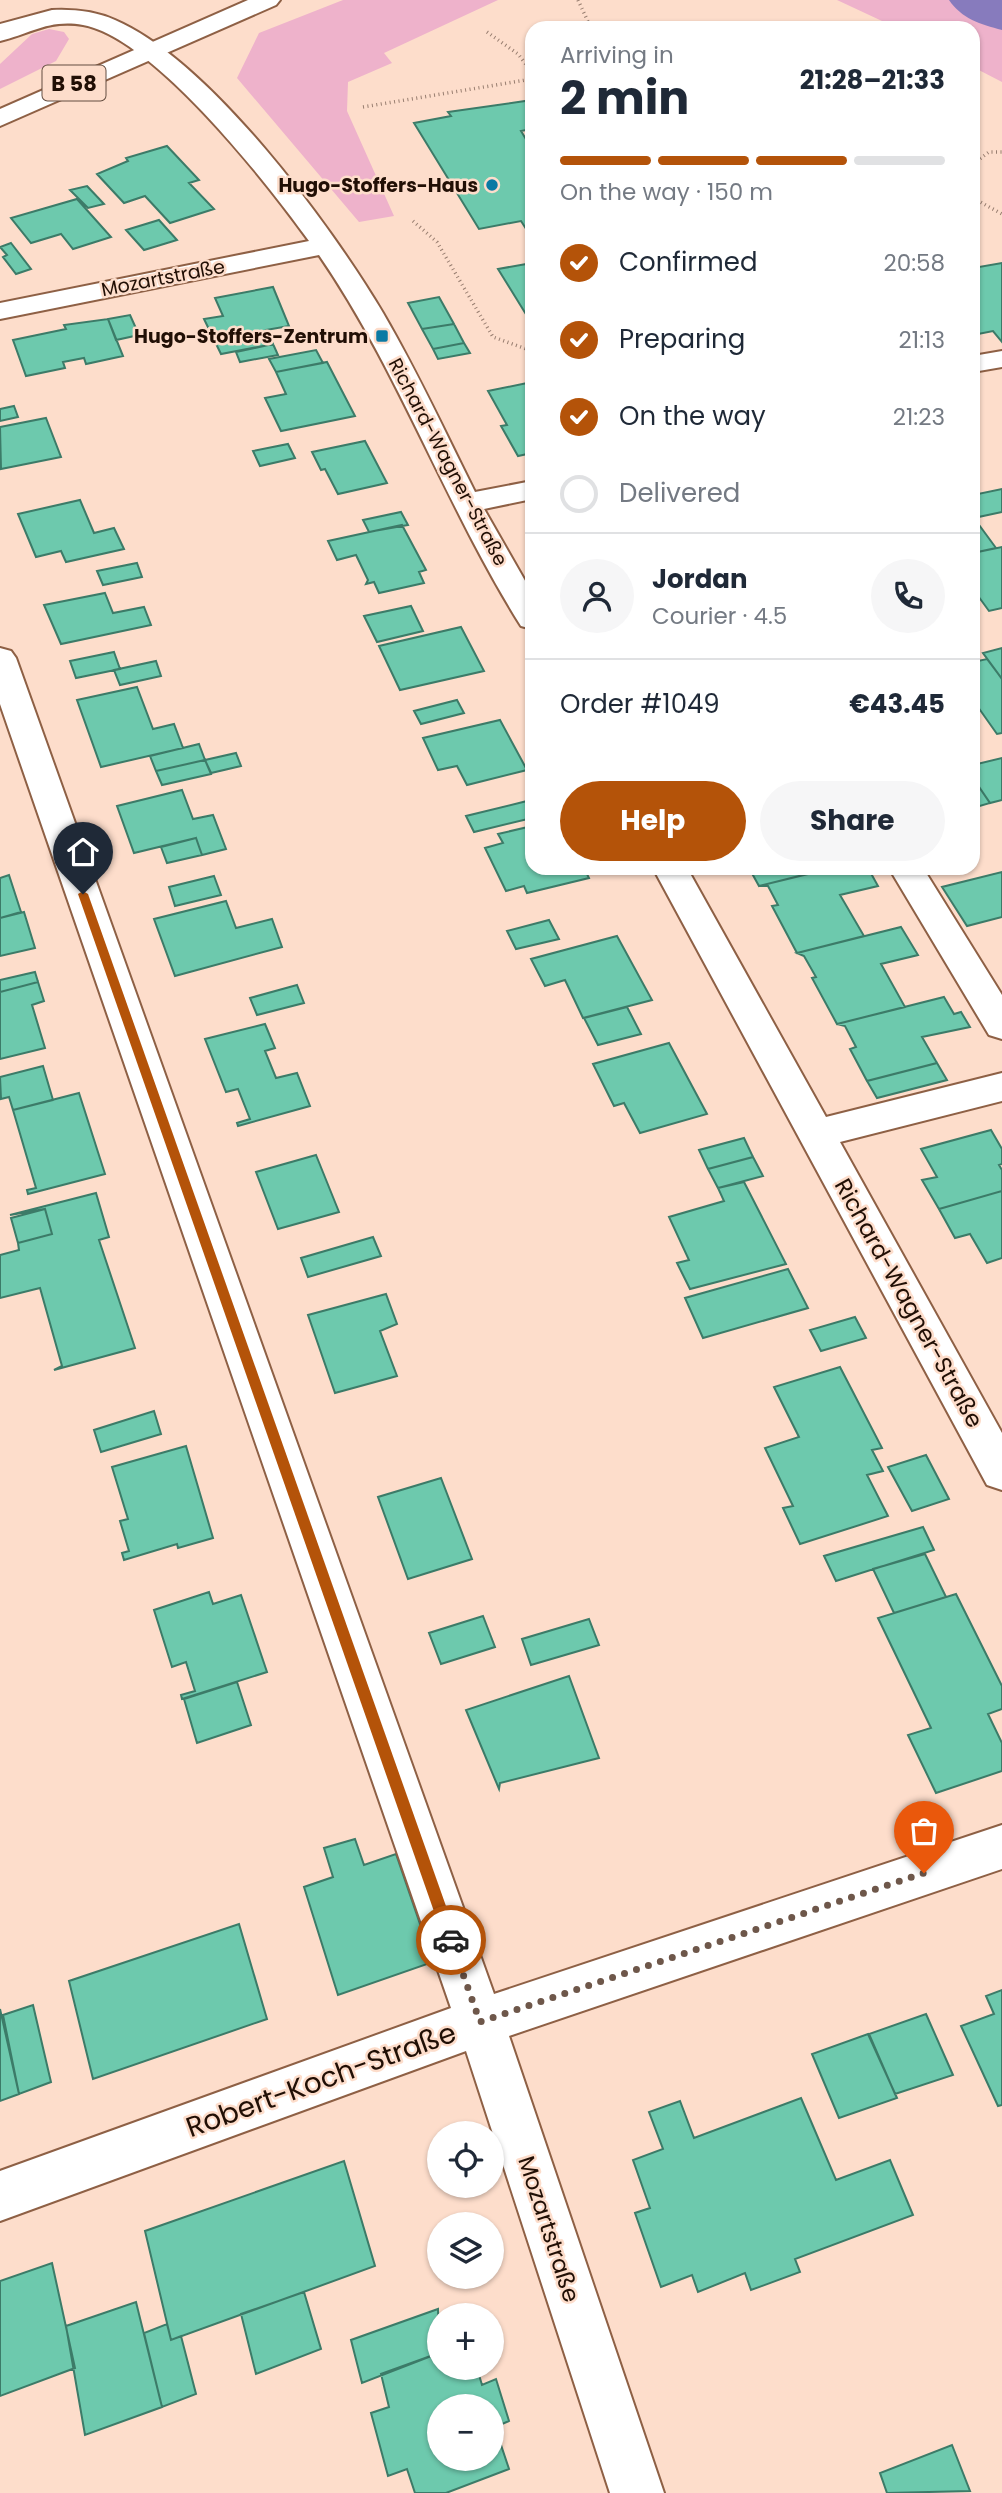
<!DOCTYPE html>
<html lang="en">
<head>
<meta charset="utf-8">
<style>
	:root { --surface:#fff; --page:#f6f6f7; --text:#1f2937; --muted:#747a83; --line:#e0e1e3; --accent:#b45309 }
	body { margin:0; font-family:Poppins,sans-serif; background:var(--page); color:var(--text); height:100vh; display:flex; flex-direction:column; font-size:26px; white-space:nowrap }
	* { box-sizing:border-box; margin:0 }
	p { font-size:23px; color:var(--muted) }
	.icon { flex:none; width:38px; height:38px; fill:none; stroke:currentColor; stroke-width:2; stroke-linecap:round; stroke-linejoin:round }
	.map { position:relative; flex:1; overflow:hidden }
	.sheet { position:absolute; left:525px; top:21px; width:455px; height:854px; display:flex; flex-direction:column; background:var(--surface); border-radius:21px; box-shadow:0 2px 5px #0004 }
	.sheet>* { flex:none }
	.buttons { position:absolute; left:427px; top:2121px; display:grid; gap:14px }
	.buttons a { display:grid; place-items:center; width:77px; height:77px; border-radius:50%; background:var(--surface); box-shadow:0 2px 5px #0004; font-size:35px }
	.pin { position:absolute; display:grid; place-items:center; width:60px; height:60px; color:#fff; margin:-72px -30px; border-radius:50% 50% 50% 0; rotate:-45deg; box-shadow:0 0 7px #0007 }
	.pin .icon { rotate:45deg }
	.courier { position:absolute; display:grid; place-items:center; width:70px; height:70px; margin:-35px; border:5px solid #b45309; border-radius:50%; background:#fff; color:#222; box-shadow:0 2px 9px #0007 }
	.headline em { font-style:normal; font-weight:700 }
	.headline div { display:flex; flex-direction:column-reverse }
	.headline { display:flex; align-items:center; justify-content:space-between; height:119px; padding:0 35px }
	h1 { font-size:46px; font-weight:700; line-height:52px }
	.bar { display:grid; grid-template-columns:repeat(4,1fr); gap:10px 7px; align-content:center; height:84px; padding:0 35px }
	.bar i { height:9px; border-radius:5px; background:var(--line) }
	.bar .active { background:var(--accent) }
	.bar p { grid-column:span 4 }
	.line { display:flex; align-items:center; gap:18px; padding:0 35px; border-top:2px solid var(--line) }
	.line div { flex:1 }
	.round { display:grid; place-items:center; flex:none; width:74px; height:74px; border-radius:37px; background:var(--page) }
	ol { padding:0 35px; list-style:none }
	li { display:flex; align-items:center; gap:21px; height:77px }
	li p { margin-inline-start:auto }
	li .icon { padding:7px; border-radius:50%; background:var(--accent); color:#fff; stroke-width:4 }
	li:last-child { color:var(--muted) }
	li i { width:38px; height:38px; border:4px solid var(--line); border-radius:50% }
	.action { display:flex; gap:14px; margin-top:auto; padding:14px 35px }
	.action a { flex:1; height:80px; border-radius:42px; background:var(--accent); color:#fff; font-size:28px; font-weight:700; line-height:80px; text-align:center }
	.action a+a { background:var(--page); color:var(--text) }
	.map>svg:first-child { display:block }
	.green { fill:#eeb2cb }
	.lines { fill:none; stroke-linecap:round; stroke-linejoin:round }
	.river { fill:#877bbd; fill-rule:evenodd }
	.building { fill:#6dc9ad; stroke:#3c7b68; stroke-width:2; fill-rule:evenodd }
	.street-casing { stroke:#8e6045; stroke-width:4 }
	.primary-casing { stroke:#8e6045; stroke-width:4 }
	.path { stroke:#987e70; stroke-width:3.5; stroke-dasharray:1 3.5; stroke-linecap:butt }
	.street { fill:#fff; fill-rule:evenodd }
	.primary { fill:#fff; fill-rule:evenodd }
	.route { fill:#b45309 }
	.done { stroke:#6e574a; stroke-width:7; stroke-dasharray:0 12.6 }
	.poi-dot { fill:#0b7aa4; stroke:#fdddcb; stroke-width:2.5 }
	.labels { text-anchor:middle; dominant-baseline:central; stroke-width:5; stroke-linejoin:round; paint-order:stroke }
	.far-poi-label { font-size:19px; font-weight:bold; fill:#210f05; stroke:#fdddcb; text-anchor:end }
	.far-street-label { font-size:19px; fill:#210f05; stroke:#fdddcb }
	.shield { fill:#fdddcb; stroke:#634d40; stroke-width:2 }
	.shield-label { font-size:21px; font-weight:bold; fill:#210f05 }
	.street-label { font-size:23px; fill:#210f05; stroke:#fdddcb }
	.near-street-label { font-size:28px; fill:#210f05; stroke:#fdddcb }
</style>
</head>
<body>
<div class="map">
<svg width="1002" height="2493" viewBox="0 0 1002 2493">
	<rect width="100%" height="100%" fill="#fdddcb"/>
	<path class="green" d="M343,0h155l-114,53 8,10 -44,19 -1,29 47,105 -35,6 -122,-144 22,-45z
		M837,0h122l43,21v61l-29,-15v-39h-76z
		M49,29l15,3 5,7 -13,22 -56,28v-25l32,-30z"/>
	<g class="lines">
		<path class="river" d="M949,0h53v30c-22,-6 -40,-11 -53,-30z"/>
	</g>
	<path class="building" d="M532,100v29l-11,2 11,18v89l-11,-17 -42,8 -65,-106 37,-7 -3,-4z
		M167,146l32,34 -10,3 25,26 -44,14 -25,-27 -21,7 -27,-29 31,-13 -2,-3z
		M87,186l17,18 -16,4 -18,-18z
		M77,199l34,38 -38,12 -12,-15 -30,9 -20,-25z
		M159,220l18,20 -33,10 -18,-20z
		M11,243l20,26 -15,5 -13,-17 4,-2 -7,-8z
		M532,263v61l-34,-55z
		M1002,263v79l-9,-11 -20,4v-67z
		M273,287l16,39 -23,4 7,14 -52,10 -17,-35 19,-3 -8,-18z
		M439,297l15,27 -32,5 -14,-26z
		M130,315l9,20 -23,5 -8,-21z
		M108,319l15,37 -37,8 -2,-6 -21,4 2,6 -39,8 -13,-36 53,-11 -2,-4z
		M454,324l10,19 -31,6 -11,-20z
		M464,343l6,10 -32,6 -5,-10z
		M273,344l5,11 -38,7 -4,-10z
		M316,350l7,13 -47,9 -7,-13z
		M327,362l28,54 -74,15 -16,-33 21,-4 -10,-22z
		M532,382v71l-14,3 -17,-30 6,-1 -19,-34z
		M14,406l4,11 -18,4v-12z
		M46,418l15,39 -60,12 -1,-42z
		M365,441l22,42 -49,11 -13,-25 -4,1 -9,-18z
		M288,444l7,14 -35,8 -7,-15z
		M1002,489v23l-28,6 22,30 -23,5v-58z
		M80,500l14,33 20,-5 10,21 -58,13 -5,-11 -25,6 -18,-43z
		M401,512l7,13 -39,7 -6,-12z
		M402,525l24,45 -7,2 5,11 -45,10 -5,-11 -8,2 2,-4 -12,-25 -19,5 -9,-19z
		M1002,547v61l-13,3 -16,-22v-36z
		M137,563l5,14 -39,8 -6,-14z
		M105,593l8,20 31,-6 7,18 -90,19 -17,-39z
		M411,606l12,25 -46,11 -13,-26z
		M461,627l23,44 -84,19 -21,-44z
		M1002,648v31l-19,-26z
		M114,652l6,17 -44,9 -6,-17z
		M987,659l15,20v54l-5,1 -24,-34v-38z
		M156,661l5,15 -41,9 -6,-15z
		M137,687l16,42 21,-5 9,24 -82,19 -24,-67z
		M457,700l7,13 -43,11 -7,-13z
		M500,720l27,50 -60,15 -10,-19 -19,4 -15,-32z
		M199,744l6,16 -49,11 -6,-15z
		M236,753l5,13 -30,7 -6,-13z
		M1002,758v42l-12,3 -17,-25v-13z
		M205,760l6,14 -49,11 -6,-14z
		M973,778l17,25 -17,5z
		M182,790l11,29 20,-4 13,34 -24,6 -6,-17 -62,15 -17,-47z
		M527,801l5,17 -58,14 -8,-16z
		M532,826v42h52l5,10 -62,15 -3,-7 -18,5 -21,-43 18,-5 -5,-9z
		M196,838l6,17 -35,8 -6,-16z
		M749,868h80v1l-70,17z
		M868,868l10,18 -38,9 24,41 -67,17 -25,-47 6,-1 -10,-19h-9l72,-18z
		M1002,872v45l-35,9 -25,-39z
		M9,875l12,37 -21,6v-40z
		M214,876l7,19 -46,11 -6,-19z
		M226,901l10,27 36,-9 10,28 -107,29 -21,-57z
		M24,912l11,36 -35,8v-38z
		M549,920l10,19 -43,10 -9,-18z
		M901,927l17,28 -37,9 24,43 -68,17 -25,-46 4,-1 -12,-21 -7,-3z
		M617,936l35,64 -69,18 -18,-38 -20,6 -14,-27z
		M35,972l3,10 -38,10v-12z
		M38,982l6,19 -12,4 13,43 -45,11v-67z
		M297,985l7,18 -47,12 -7,-17z
		M944,997l10,17 7,-2 9,15 -48,10 15,26 -70,18 -17,-32 6,-2 -11,-21 -8,-2z
		M627,1007l14,27 -43,11 -14,-27z
		M265,1024l10,24 -10,3 11,27 21,-5 13,33 -72,20 -1,-3 13,-4 -12,-30 -12,3 -21,-53z
		M669,1043l38,71 -67,19 -16,-30 -10,3 -21,-42z
		M937,1063l10,17 -70,18 -10,-17z
		M43,1066l10,34 -40,10 -4,-13 -8,2 -1,-22z
		M79,1093l26,81 -77,20 -1,-4 9,-2 -23,-78z
		M991,1130l11,19v15l-3,1 3,5v21l-63,18 -17,-29 15,-3 -16,-28z
		M744,1138l9,19 -45,12 -9,-19z
		M316,1155l23,57 -61,17 -22,-57z
		M753,1157l10,19 -45,12 -10,-19z
		M744,1182l42,82 -96,25 -13,-26 12,-3 -20,-43 55,-16 -6,-13z
		M1002,1191v67l-15,5 -17,-29 -15,4 -16,-29z
		M96,1193l13,44 -10,3 36,108 -81,22 8,-4 -22,-78 -40,10v-43l19,-5 -1,-7 34,-9 -7,-25 -35,6z
		M45,1209l7,25 -34,9 -7,-25z
		M373,1237l8,19 -73,21 -7,-19z
		M788,1269l20,39 -105,30 -18,-40z
		M386,1294l11,30 -17,7 17,45 -62,17 -27,-78z
		M855,1317l11,21 -45,13 -11,-21z
		M840,1367l42,81 -10,2 11,21 -16,4 21,41 -88,28 -17,-36 10,-2 -28,-58 34,-11 -25,-50z
		M154,1411l7,23 -60,18 -7,-22z
		M186,1446l27,92 -35,10 -1,-4 -53,16 -2,-7 7,-2 -9,-30 8,-2 -16,-52z
		M926,1455l23,44 -37,12 -24,-44z
		M441,1478l31,81 -64,20 -30,-82z
		M923,1527l11,23 -98,31 -12,-25z
		M925,1554l21,43 -52,16 -21,-44z
		M209,1592l4,12 28,-9 26,77 -85,27 -1,-4 14,-4 -9,-29 -14,5 -18,-57z
		M956,1594l46,92v23l-14,5 14,29v28l-66,22 -28,-58 23,-7 -53,-110z
		M483,1616l12,31 -54,17 -12,-31z
		M589,1619l10,26 -68,20 -9,-26z
		M569,1676l30,82 -99,25 -1,6 -33,-79z
		M237,1682l14,43 -54,18 -13,-44z
		M355,1839l9,26 32,-11 37,108 -95,33 -34,-108 29,-10 -9,-29z
		M239,1924l28,95 -174,60 -24,-98z
		M1002,1990v115l-4,1 -37,-80 33,-12 -8,-18z
		M33,2005l18,77 -32,12 -16,-79z
		M0,2009l19,85 -19,7z
		M926,2014l27,61 -58,19 -26,-60z
		M868,2034l29,64 -58,20 -27,-64z
		M801,2098l35,82 54,-20 23,55 -118,44 5,13 -49,18 -6,-17 -47,19 -6,-17 -31,12 -26,-74 15,-5 -17,-48 30,-11 -14,-37 31,-11 14,37z
		M344,2161l31,105 -204,74 -26,-109z
		M52,2263l23,105 -75,28v-115z
		M304,2292l17,57 -65,25 -15,-60z
		M136,2302l26,105 -77,28 -19,-109z
		M438,2309l1,44 -77,30 -11,-43z
		M167,2324l4,16 10,-4 15,58 -34,13 -18,-74z
		M439,2353v15h38l5,17 14,-6 13,42 -14,6 14,42 -63,24h-31l-8,-24 -19,7 -17,-63 18,-6 -8,-33zM439,2406h53v53h-53z
		M952,2445l18,46 -83,2 -7,-20z"/>
	<g class="lines">
		<g class="street-casing">
			<path id="street" d="M52,10c21,-1 43,1 63,10 95,41 215,204 268,293 34,58 62,119 92,179l57,-11v18l-48,10 48,84v36l-11,-3c-75,-119 -122,-255 -202,-371l-319,64v-16l309,-62c-42,-58 -155,-203 -226,-216 -35,-6 -52,9 -83,16v-17z
				M1002,351v16l-29,5v-16z
				M0,648l11,3 5,7 478,1336 508,-169v44l-493,167 155,457h-54l-144,-442 -466,170v-50l451,-163 -451,-1304z
				M653,868h34l139,249 176,-44v28l-162,41 162,291v57l-15,-5z
				M889,868h34l79,127v44l-13,-4z"/>
		</g>
		<g class="primary-casing">
			<path id="primary" d="M248,0h32l-4,5 -276,121v-17z"/>
		</g>
		<path class="path" d="M578,0l13,28
			M487,32l31,22 14,18
			M363,107l169,-28
			M973,164l16,-12h13
			M973,198l29,16
			M413,221l24,21 56,95 39,14"/>
		<use href="#street" class="street"/>
		<use href="#primary" class="primary"/>
	</g>
	<path class="route" d="M83,891l5,3 370,1046 -7,7 -7,-7 -366,-1046z"/>
	<g class="lines">
		<path class="done" d="M451,1940l29,82 444,-149"/>
	</g>
	<g class="poi-dot">
		<circle cx="492" cy="185" r="7"/>
		<rect x="375" y="329" width="14" height="14" rx="3.5"/>
	</g>
	<g class="labels">
		<g class="far-poi-label">
			<text x="478" y="185">Hugo-Stoffers-Haus</text>
			<text x="368" y="336">Hugo-Stoffers-Zentrum</text>
		</g>
		<g class="far-street-label">
			<text transform="translate(163 278) rotate(-11)">Mozartstraße</text>
			<text transform="translate(448 462) rotate(62)">Richard-Wagner-Straße</text>
		</g>
		<rect class="shield" x="42.5" y="65.5" width="63" height="35" rx="5"/>
		<g class="shield-label">
			<text x="74" y="83">B 58</text>
		</g>
		<g class="street-label">
			<text transform="translate(909 1303) rotate(61)">Richard-Wagner-Straße</text>
			<text transform="translate(549 2229) rotate(72)">Mozartstraße</text>
		</g>
		<g class="near-street-label">
			<text transform="translate(321 2080) rotate(-20)">Robert-Koch-Straße</text>
		</g>
	</g>
</svg>
<div class="buttons">
<a><svg class="icon" aria-label="locate" viewBox="0 0 24 24"><circle cx="12" cy="12" r="6"/><path d="M12 2v4M12 18v4M2 12h4M18 12h4"/></svg></a>
<a><svg class="icon" aria-label="layers" viewBox="0 0 24 24"><path d="M12 4l9 5-9 5-9-5zM3 14l9 5 9-5"/></svg></a>
<a>+</a>
<a>−</a>
</div>
<div class="pin" style="left:924px;top:1873px;background:#ea580c"><svg class="icon" aria-label="bag" viewBox="0 0 24 24"><path d="M5 8h14l-1 12H6zM9 8a3 3 0 0 1 6 0"/></svg></div>
<div class="pin" style="left:83px;top:894px;background:#1f2937"><svg class="icon" aria-label="home" viewBox="0 0 24 24"><path d="M3 11l9-7 9 7M6 9v11h12V9"/></svg></div>
<div class="courier" style="left:451px;top:1940px"><svg class="icon" aria-label="car" viewBox="0 0 24 24"><path d="M5 17H2v-5l4-1 3-4h7l3 4 3 1v5h-3M9 17h6M6 11h13"/><circle cx="7" cy="17" r="2"/><circle cx="17" cy="17" r="2"/></svg></div>
<section class="sheet">
<div class="headline"><div><h1>2 min</h1><p>Arriving in</p></div><em>21:28–21:33</em></div>
<div class="bar"><i class="active"></i><i class="active"></i><i class="active"></i><i></i><p>On the way · 150 m</p></div>
<ol>
<li><svg class="icon" aria-label="check" viewBox="0 0 24 24"><path d="M5 12l5 5 9-10"/></svg>Confirmed<p>20:58</p></li>
<li><svg class="icon" aria-label="check" viewBox="0 0 24 24"><path d="M5 12l5 5 9-10"/></svg>Preparing<p>21:13</p></li>
<li><svg class="icon" aria-label="check" viewBox="0 0 24 24"><path d="M5 12l5 5 9-10"/></svg>On the way<p>21:23</p></li>
<li><i></i>Delivered</li>
</ol>
<div class="line" style="height:126px"><a class="round"><svg class="icon" aria-label="person" viewBox="0 0 24 24"><circle cx="12" cy="8" r="4"/><path d="M4 21q1-7 8-7t8 7"/></svg></a><div><b>Jordan</b><p>Courier · 4.5</p></div><a class="round"><svg class="icon" aria-label="phone" viewBox="0 0 24 24"><path d="M5 4h4l2 5-3 2q2 4 5 5l2-3 5 2v4C11 20 4 13 5 4z"/></svg></a></div>
<div class="line" style="height:91px"><div>Order #1049</div><b>€43.45</b></div>
<div class="action"><a>Help</a><a>Share</a></div>
</section>
</div>
</body>
</html>
